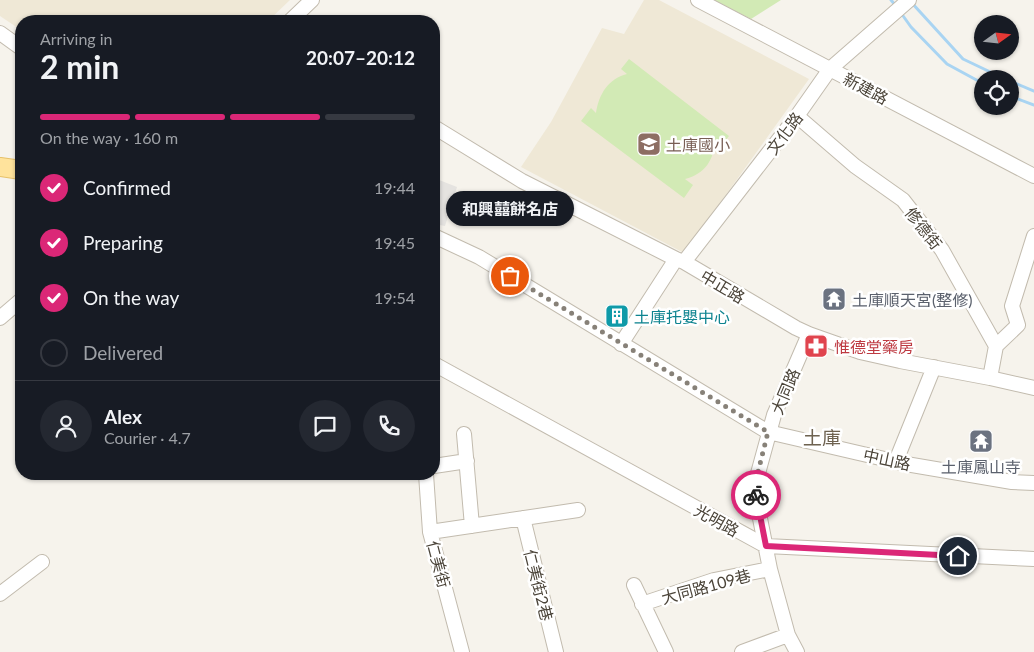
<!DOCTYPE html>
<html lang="en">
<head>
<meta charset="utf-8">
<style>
	:root { --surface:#171b24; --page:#242831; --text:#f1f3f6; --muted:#9ea1a6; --line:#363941; --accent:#db2777 }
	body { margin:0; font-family:Lato,"Noto Sans TC",sans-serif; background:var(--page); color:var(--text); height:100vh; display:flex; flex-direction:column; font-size:19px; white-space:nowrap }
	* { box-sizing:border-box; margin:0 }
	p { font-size:16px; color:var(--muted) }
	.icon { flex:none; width:28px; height:28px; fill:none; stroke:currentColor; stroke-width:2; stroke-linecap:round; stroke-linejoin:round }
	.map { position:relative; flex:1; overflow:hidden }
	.panel { position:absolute; left:15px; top:15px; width:425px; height:465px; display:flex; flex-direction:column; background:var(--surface); border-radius:20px; box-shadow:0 1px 4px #0004 }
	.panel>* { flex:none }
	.needle { width:32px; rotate:75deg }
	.fabs { position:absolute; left:974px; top:15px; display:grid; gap:10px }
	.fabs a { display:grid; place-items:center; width:45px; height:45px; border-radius:50%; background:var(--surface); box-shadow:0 1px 4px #0004; font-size:25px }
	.pin { position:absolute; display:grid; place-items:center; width:42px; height:42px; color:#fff; margin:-21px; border:2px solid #fff; border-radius:50%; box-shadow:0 1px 5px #0007 }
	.courier { position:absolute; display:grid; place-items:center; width:50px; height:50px; margin:-25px; border:4px solid #db2777; border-radius:50%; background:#fff; color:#222; box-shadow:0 1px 6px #0007 }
	.bubble { position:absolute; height:35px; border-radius:18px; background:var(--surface); box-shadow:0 1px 4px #0004; font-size:16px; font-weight:700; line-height:35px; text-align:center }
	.headline em { font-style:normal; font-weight:700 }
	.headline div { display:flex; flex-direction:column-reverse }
	.headline { display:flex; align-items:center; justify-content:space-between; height:85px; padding:0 25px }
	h1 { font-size:32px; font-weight:700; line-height:38px }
	.bar { display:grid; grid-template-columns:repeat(4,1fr); gap:8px 5px; align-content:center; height:60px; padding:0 25px }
	.bar i { height:6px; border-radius:4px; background:var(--line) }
	.bar .current { background:var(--accent) }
	.bar p { grid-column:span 4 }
	.line { display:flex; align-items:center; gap:12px; padding:0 25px; border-top:1px solid var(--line) }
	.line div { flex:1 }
	.round { display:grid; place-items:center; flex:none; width:52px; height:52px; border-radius:26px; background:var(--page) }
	ol { padding:0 25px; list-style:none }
	li { display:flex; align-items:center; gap:15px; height:55px }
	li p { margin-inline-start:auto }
	li .icon { padding:5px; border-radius:50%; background:var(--accent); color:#fff; stroke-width:4 }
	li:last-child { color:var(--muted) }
	li i { width:28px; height:28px; border:2px solid var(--line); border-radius:50% }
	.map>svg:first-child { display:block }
	.education { fill:#efe8d6 }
	.green { fill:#d2eab5 }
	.parking { fill:#e5e3e0 }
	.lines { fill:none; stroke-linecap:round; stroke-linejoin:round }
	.stream { stroke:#a9d4f2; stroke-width:3 }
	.minor-casing { stroke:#c2bbae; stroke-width:16 }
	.major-casing { stroke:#e6c16a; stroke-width:20 }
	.minor { stroke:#fff; stroke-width:14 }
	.major { stroke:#ffe39c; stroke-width:18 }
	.done { stroke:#878178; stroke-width:5; stroke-dasharray:0 9 }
	.route { stroke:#db2777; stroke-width:6 }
	.labels { text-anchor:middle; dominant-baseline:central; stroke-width:5; stroke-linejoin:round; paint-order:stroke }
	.street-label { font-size:16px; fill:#4b4439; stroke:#fff }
	.education-label { font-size:16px; fill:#785e54; stroke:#fff; text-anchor:start }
	.worship-label { font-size:16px; fill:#5b616d; stroke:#fff; text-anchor:start }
	.culture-label { font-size:16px; fill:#0d838f; stroke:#fff; text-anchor:start }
	.health-label { font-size:16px; fill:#be3a42; stroke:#fff; text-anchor:start }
	.quarter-label { font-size:19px; fill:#6e6250; stroke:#fff }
</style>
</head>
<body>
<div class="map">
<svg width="1034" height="652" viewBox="0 0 1034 652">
	<rect width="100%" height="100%" fill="#f6f3ec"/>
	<path class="education" d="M0,0h290l-22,21h-247v9l-21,-14z
		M644,0h15l150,79 -125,174 -163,-86 30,-45 51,-94 22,6z"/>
	<path class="green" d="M714,0h67l-30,19z
		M629,59l100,77 -7,9 -7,-5c-1,20 -10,34 -30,39l8,6 -9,13 -103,-77 10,-13 5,5c3,-19 12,-34 31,-39l-6,-5z"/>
	<path class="parking" d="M434,178l23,9 -12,39 -11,-2z"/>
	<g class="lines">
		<path class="stream" d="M891,0l5,6
			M911,2l52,57 42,20
			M901,13l10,14 36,37 35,19
			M1010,81l24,10
			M1010,96l24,9"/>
		<g class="minor-casing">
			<path id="minor" d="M698,0l336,176
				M290,21l22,-21
				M0,33l21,15
				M797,116l58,50 48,34 39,50 54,96 -6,32
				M434,127l88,54 154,78 8,3 112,66 13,6 51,18 40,9 90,17 44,10
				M434,236l45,21 289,175 138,32 106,18 22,1
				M684,262l113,-146 33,-47 79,-69
				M0,318l21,-18
				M621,344l55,-85
				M996,346l22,-21 -6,-19 22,-70
				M434,364l332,182 268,13
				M464,434l8,92
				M896,461l38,-94
				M434,466l33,-5
				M426,474l4,58 32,120
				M523,518l33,134
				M430,532l148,-22
				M634,585l32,67
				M0,594l42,-32
				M642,604l72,-24 56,-11
				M742,652l46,-17
				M797,652l-9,-17 -18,-66 -16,-81 20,-73 35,-81"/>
		</g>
		<g class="major-casing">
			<path id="major" d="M0,167l21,3"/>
		</g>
		<use href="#minor" class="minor"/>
		<use href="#major" class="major"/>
	</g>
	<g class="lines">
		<path class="done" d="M510,276l258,156 -14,56 2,7"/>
		<path class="route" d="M756,495l10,51 192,10"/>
	</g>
	<defs>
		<g id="school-square" transform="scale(1.25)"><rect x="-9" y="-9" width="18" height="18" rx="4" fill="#8d6e63" stroke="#fff"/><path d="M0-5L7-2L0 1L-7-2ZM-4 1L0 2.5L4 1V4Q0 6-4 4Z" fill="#fff"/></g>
		<g id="temple-square" transform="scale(1.25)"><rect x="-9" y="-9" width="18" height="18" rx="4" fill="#6b7280" stroke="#fff"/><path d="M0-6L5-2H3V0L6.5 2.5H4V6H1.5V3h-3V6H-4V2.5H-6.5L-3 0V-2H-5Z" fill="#fff"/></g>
		<g id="building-square" transform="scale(1.25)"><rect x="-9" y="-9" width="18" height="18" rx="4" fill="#0f9aa8" stroke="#fff"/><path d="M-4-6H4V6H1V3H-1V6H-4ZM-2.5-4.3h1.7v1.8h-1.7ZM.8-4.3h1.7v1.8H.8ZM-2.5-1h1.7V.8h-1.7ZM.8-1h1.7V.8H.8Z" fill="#fff"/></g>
		<g id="pharmacy-square" transform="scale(1.25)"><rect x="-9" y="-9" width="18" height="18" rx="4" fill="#e0444e" stroke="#fff"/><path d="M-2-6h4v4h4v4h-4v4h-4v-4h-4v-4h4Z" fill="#fff"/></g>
	</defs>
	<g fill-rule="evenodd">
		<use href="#school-square" x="649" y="144"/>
		<use href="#temple-square" x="834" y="299"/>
		<use href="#building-square" x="617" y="316"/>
		<use href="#pharmacy-square" x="816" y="346"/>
		<use href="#temple-square" x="981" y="441"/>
	</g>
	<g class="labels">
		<g class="street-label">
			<text transform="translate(866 88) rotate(28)">新建路</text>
			<text transform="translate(784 133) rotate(-53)">文化路</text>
			<text transform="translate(924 228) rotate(52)">修德街</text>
			<text transform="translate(723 286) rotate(31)">中正路</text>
			<text transform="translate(785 391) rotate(-67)">大同路</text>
			<text transform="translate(887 459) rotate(12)">中山路</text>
			<text transform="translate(717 520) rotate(29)">光明路</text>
			<text transform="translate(439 564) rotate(75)">仁美街</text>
			<text transform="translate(539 585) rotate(76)">仁美街2巷</text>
			<text transform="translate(706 586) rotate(-15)">大同路109巷</text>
		</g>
		<g class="education-label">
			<text x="666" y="144">土庫國小</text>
		</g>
		<g class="worship-label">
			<text x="852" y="299">土庫順天宮(整修)</text>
			<text x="981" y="466" text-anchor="middle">土庫鳳山寺</text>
		</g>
		<g class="culture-label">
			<text x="634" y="316">土庫托嬰中心</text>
		</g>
		<g class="health-label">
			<text x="834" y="346">惟德堂藥房</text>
		</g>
		<g class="quarter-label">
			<text x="822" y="437">土庫</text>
		</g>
	</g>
</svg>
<div class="fabs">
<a><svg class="needle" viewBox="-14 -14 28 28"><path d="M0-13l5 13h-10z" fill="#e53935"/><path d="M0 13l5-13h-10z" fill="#9ea1a6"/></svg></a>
<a><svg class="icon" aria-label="locate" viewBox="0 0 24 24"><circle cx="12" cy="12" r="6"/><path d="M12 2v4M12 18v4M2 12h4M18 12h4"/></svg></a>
</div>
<div class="pin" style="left:510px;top:276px;background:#ea580c"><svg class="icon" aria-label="bag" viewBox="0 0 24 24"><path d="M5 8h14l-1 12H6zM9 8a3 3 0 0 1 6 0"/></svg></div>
<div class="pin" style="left:958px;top:556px;background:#1f2937"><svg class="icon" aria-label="home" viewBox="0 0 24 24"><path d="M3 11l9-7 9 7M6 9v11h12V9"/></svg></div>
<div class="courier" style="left:756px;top:495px"><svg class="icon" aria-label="bike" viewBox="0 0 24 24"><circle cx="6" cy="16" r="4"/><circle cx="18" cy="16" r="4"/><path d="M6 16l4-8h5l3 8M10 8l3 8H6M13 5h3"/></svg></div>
<div class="bubble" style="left:446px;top:191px;width:128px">和興囍餅名店</div>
<section class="panel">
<div class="headline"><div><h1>2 min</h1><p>Arriving in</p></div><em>20:07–20:12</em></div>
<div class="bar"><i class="current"></i><i class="current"></i><i class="current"></i><i></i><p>On the way · 160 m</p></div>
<ol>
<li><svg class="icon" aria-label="check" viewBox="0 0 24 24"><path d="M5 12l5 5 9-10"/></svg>Confirmed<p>19:44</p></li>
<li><svg class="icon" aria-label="check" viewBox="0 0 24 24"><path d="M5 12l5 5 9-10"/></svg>Preparing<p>19:45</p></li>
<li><svg class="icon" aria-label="check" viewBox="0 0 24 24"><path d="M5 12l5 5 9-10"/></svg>On the way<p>19:54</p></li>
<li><i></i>Delivered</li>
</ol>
<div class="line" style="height:90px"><a class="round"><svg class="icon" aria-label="person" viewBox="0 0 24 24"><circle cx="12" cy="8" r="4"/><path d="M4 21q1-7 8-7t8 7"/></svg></a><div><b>Alex</b><p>Courier · 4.7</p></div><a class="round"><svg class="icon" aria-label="chat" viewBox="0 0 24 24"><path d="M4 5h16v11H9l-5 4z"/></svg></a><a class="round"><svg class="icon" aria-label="phone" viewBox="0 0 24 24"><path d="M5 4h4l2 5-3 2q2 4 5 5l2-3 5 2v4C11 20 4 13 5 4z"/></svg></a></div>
</section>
</div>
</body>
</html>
